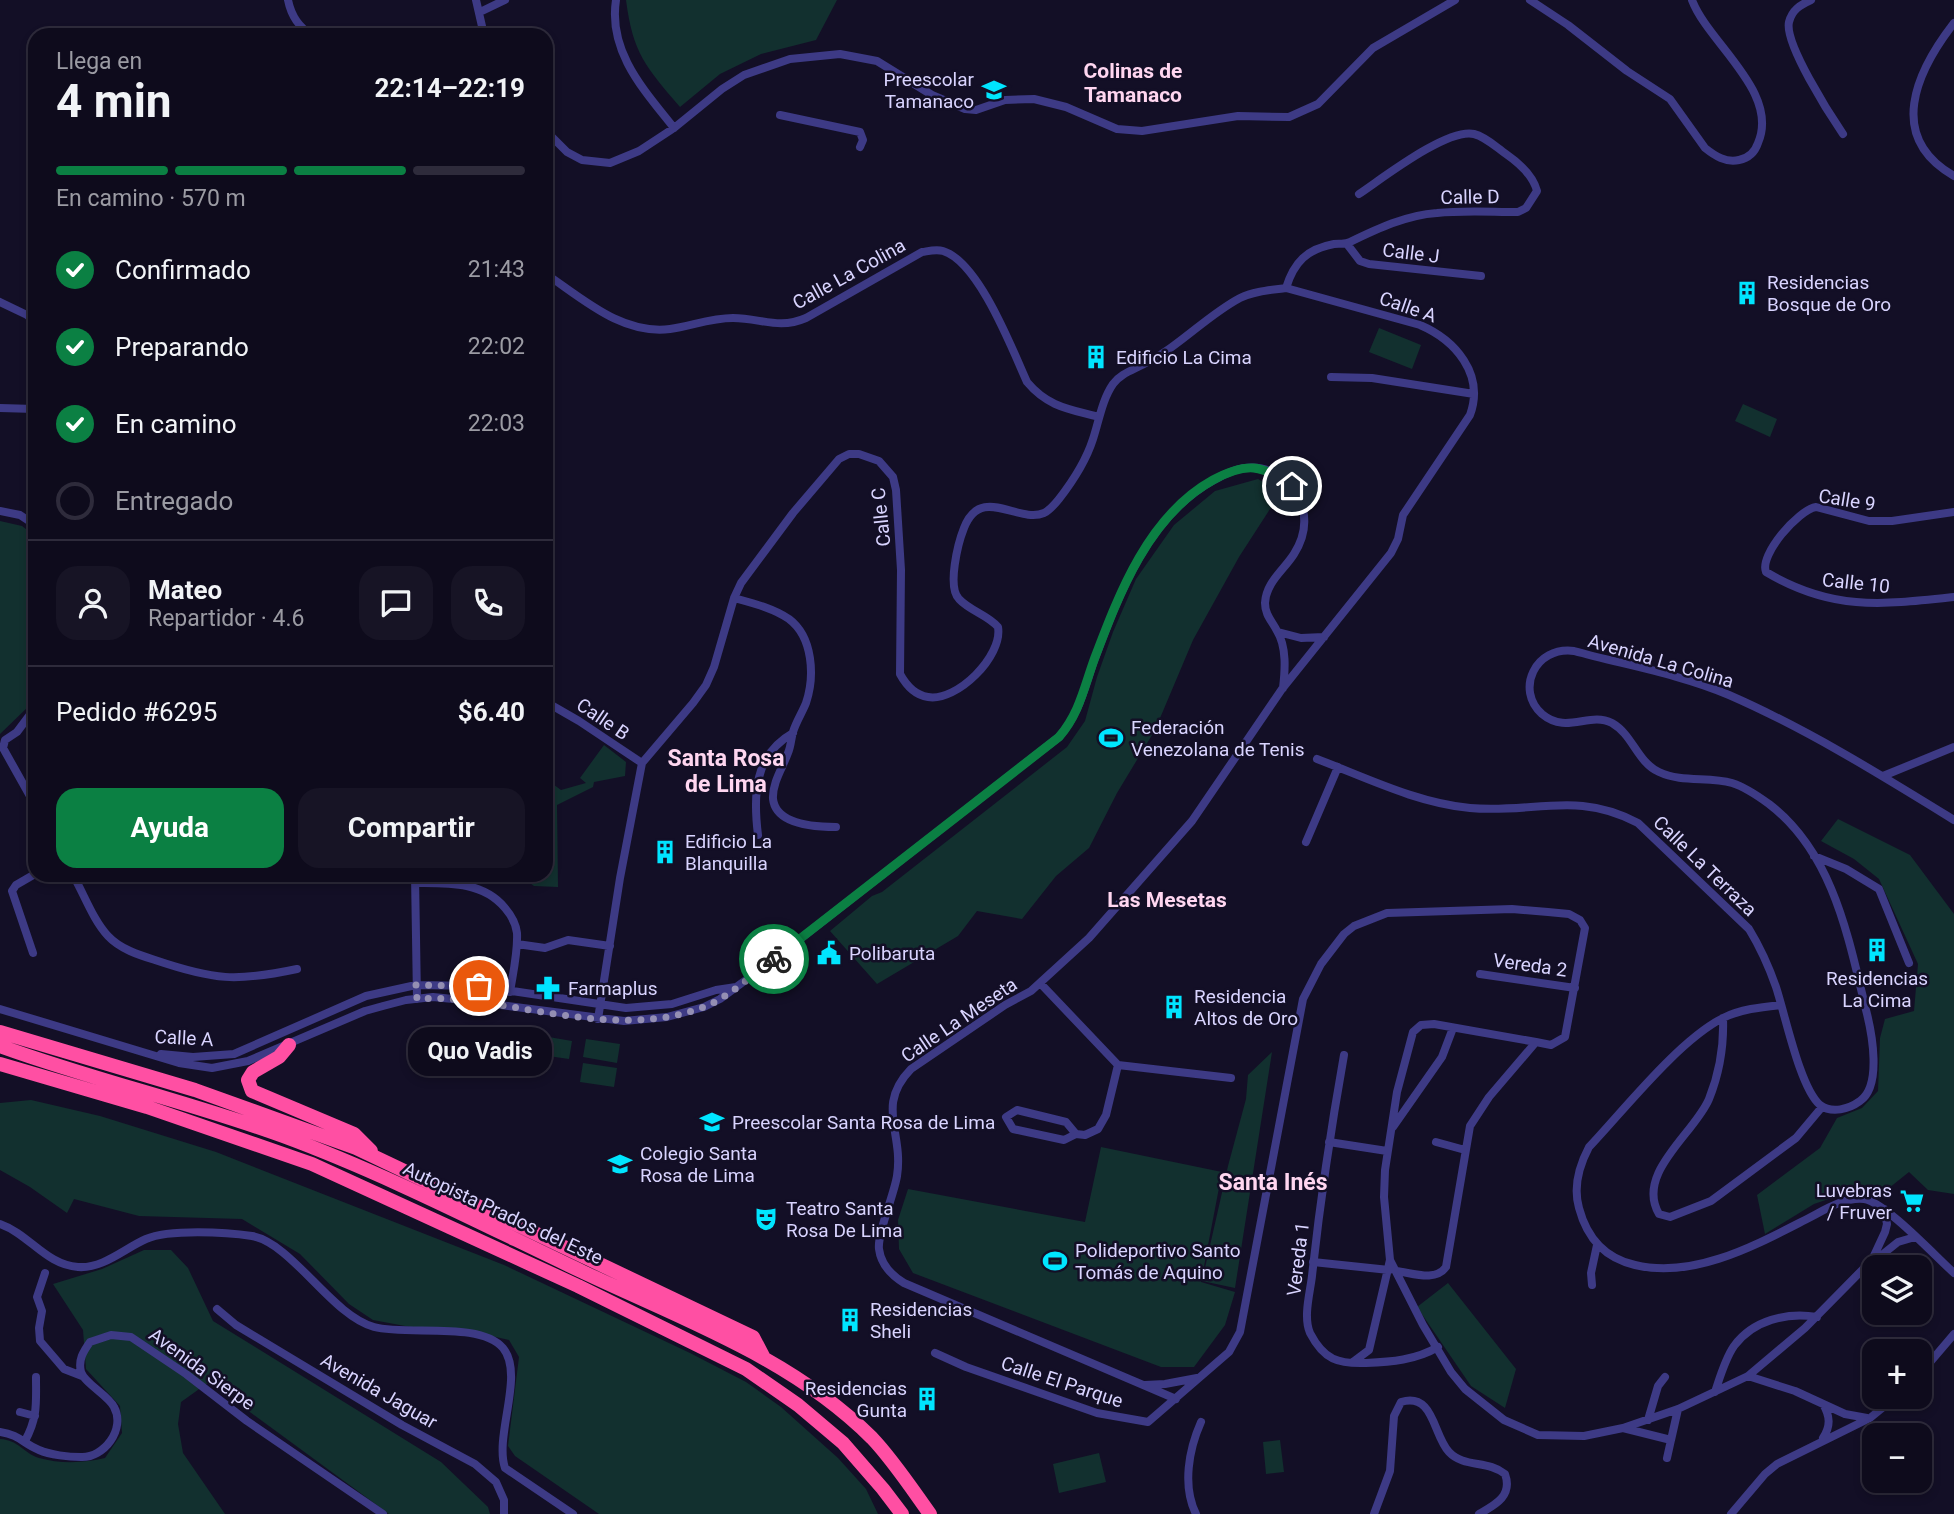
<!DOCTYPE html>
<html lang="es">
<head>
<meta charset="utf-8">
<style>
	:root { --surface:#0e0b1c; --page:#171425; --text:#f1f3f6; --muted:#9b9ba3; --line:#2e2b3b; --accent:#0b8043 }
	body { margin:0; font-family:Roboto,sans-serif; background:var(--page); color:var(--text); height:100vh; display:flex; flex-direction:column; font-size:26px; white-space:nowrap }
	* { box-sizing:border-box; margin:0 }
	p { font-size:23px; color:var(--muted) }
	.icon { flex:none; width:38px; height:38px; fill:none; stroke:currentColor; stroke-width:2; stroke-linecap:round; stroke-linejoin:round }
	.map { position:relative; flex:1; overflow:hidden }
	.details { position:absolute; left:28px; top:28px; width:525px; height:854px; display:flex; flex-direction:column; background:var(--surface); border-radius:21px; box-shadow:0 4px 10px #0003,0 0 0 2px var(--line) }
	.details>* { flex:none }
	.tools { position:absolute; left:1862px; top:1255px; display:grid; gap:14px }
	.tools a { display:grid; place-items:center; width:70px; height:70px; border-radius:14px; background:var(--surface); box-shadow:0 4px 10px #0003,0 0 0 2px var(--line); font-size:35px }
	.pin { position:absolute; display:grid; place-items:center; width:60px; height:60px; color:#fff; margin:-30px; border:4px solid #fff; border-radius:50%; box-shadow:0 2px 7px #0007 }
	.courier { position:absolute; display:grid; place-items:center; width:70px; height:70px; margin:-35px; border:5px solid #0b8043; border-radius:50%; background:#fff; color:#222; box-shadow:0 2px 9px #0007 }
	.bubble { position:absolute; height:49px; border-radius:21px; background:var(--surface); box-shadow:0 4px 10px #0003,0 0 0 2px var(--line); font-size:23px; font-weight:700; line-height:49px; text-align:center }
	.summary em { font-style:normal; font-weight:700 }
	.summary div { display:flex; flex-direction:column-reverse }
	.summary { display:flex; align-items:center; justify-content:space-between; height:119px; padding:0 28px }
	h1 { font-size:46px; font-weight:700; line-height:52px }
	.bar { display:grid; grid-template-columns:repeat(4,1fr); gap:10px 7px; align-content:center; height:84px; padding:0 28px }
	.bar i { height:9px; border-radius:5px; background:var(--line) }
	.bar .on { background:var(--accent) }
	.bar p { grid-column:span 4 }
	.line { display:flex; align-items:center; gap:18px; padding:0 28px; border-top:2px solid var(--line) }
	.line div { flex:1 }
	.round { display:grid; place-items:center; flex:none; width:74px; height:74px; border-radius:21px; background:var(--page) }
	ol { padding:0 28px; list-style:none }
	li { display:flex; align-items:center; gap:21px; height:77px }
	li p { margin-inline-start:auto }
	li .icon { padding:7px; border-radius:50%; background:var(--accent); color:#fff; stroke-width:4 }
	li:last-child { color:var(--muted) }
	li i { width:38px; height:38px; border:4px solid var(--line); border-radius:50% }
	.cta { display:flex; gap:14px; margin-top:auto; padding:14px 28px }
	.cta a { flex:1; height:80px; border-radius:21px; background:var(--accent); color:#fff; font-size:28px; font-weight:700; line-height:80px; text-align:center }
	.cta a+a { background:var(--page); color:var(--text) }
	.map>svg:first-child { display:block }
	.green { fill:#12302f }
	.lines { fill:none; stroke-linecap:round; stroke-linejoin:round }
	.minor { stroke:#3d3a85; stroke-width:8 }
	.motorway { stroke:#ff4fa3; stroke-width:14 }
	.done { stroke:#948fb3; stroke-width:7; stroke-dasharray:0 12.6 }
	.route { stroke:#0b8043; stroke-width:9 }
	.labels { text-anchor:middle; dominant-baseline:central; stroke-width:5; stroke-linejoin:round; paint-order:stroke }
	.poi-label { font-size:19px; fill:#d9d4ff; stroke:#130f26; text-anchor:start }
	.street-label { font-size:19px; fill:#d9d4ff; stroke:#130f26 }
	.neighbourhood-label { font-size:21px; font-weight:bold; fill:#ffd6f0; stroke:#130f26 }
	.quarter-label { font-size:23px; font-weight:bold; fill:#ffd6f0; stroke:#130f26 }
</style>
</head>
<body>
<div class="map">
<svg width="1954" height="1514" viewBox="0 0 1954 1514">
	<rect width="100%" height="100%" fill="#130f26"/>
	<path class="green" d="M626,0h211l-21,40 -55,14 -41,20 -40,33c-34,-40 -47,-53 -54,-107z
		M1379,328l42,17 -9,24 -43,-17z
		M1743,404l34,15 -7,18 -35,-16z
		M1258,479l23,13 -42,65 -46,83 -38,90 -38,63 -28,55 -33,28 -34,43 -45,-8 -19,25 -81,48 -47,-53 42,-35 10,-4 185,-145 18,-26 12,-44 16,-45 23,-53 38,-54 41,-34z
		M0,521l22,5 13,10v82l-5,25 2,51 -2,11 -30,29z
		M604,745l22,17 -1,14 -31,6 -1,5 -36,18 1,82 -24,-1 -15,-11h27v-96l15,11 25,-7 -6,-5z
		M1838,819l72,36 44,59v280l-26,-4 -19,-18 -30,24 -24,-6 -41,14 -49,30 -8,-39 63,-47 17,-30 25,-10 16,-17 2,-53 5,-19 29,-8 4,-47 -39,-85 -25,-20 -33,-18z
		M537,1035l35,6 -3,18 -35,-5z
		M586,1039l34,5 -3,19 -34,-6z
		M1272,1052l-37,236 -33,-7 26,-115 18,-67 2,-24z
		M583,1063l34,5 -3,19 -34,-5z
		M31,1100l69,16 116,36 288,113 186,88 56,29 35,25 57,51 28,31 12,25h-279l-84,-58 -7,-10 11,-89 -10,-17 -35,-8 -53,-3 -48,-9 -24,-16 -49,-50 -58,-35 -103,-3 -65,-17 -7,14 -37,-26 -30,-17v-67z
		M1101,1147l121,25 -21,110 34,10 -10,33 -31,42h-33l-248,-94 -14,-24 -1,-29 10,-31 177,33z
		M144,1250h27l17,18 25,53 228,141 47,45 2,7h-101l-180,-132 -28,20 -3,22 5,29 42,61h-225v-75c19,1 23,14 39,19 21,6 46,5 66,0l17,-25 -2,-27 -34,-37 -3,-39 -30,-46 49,-15z
		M1448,1283l68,86 -11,39 -34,-22 -54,-79z
		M1280,1440l4,32 -18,2 -3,-32z
		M1099,1453l7,29 -47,11 -6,-29z"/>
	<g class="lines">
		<path class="minor" d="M288,0c3,15 10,27 24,35
			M476,0l8,35
			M616,0c-8,52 28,90 58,128
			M1530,0l38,25 59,46 43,28 35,49c10,8 21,15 34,12 10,-2 16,-8 19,-17 22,-51 -50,-100 -66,-143
			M1811,0c-11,5 -19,10 -22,22 -5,21 41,93 54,112
			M480,12l25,-12
			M1954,23c-38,49 -68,114 0,153
			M780,115l80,17 3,8 -3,7
			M546,131l21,21 15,8 28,3 29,-12 35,-23 48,-39 22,-14 46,-16 50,-5 37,7 55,34 33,14 11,1 29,-10 29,-1 32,8 51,22 25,2 96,-15 51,1 29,-13 55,-56 82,-48
			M1347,244l13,17 9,3 112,12
			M546,274c37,25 76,61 124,55 21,-3 41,-11 63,-11 28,0 45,12 73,0l116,-66c7,-1 14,-3 21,-1 36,11 69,98 84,131 21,25 42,27 72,35
			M1286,288c8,-26 21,-39 48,-44 6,-1 11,1 16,-2 27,-13 56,-27 87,-29 26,-3 54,-1 81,-1l8,-4 11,-17c-4,-16 -18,-28 -31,-37 -10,-7 -20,-17 -32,-20 -27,-6 -91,44 -115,60
			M0,302l27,13 8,7
			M1331,377l41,1 102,16
			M0,408l35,1
			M0,511l20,4 15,10
			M1954,512l-62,9h-23l-53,-14c-18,3 -57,48 -50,65 66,39 115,33 188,25
			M734,598c18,5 39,10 55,21 24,18 26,57 17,84 -4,10 -10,19 -13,29 -2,7 -2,14 -5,21 -5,14 -16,30 -15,46 3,26 44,28 63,28
			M1278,632l23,6 23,-1
			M546,702l33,19 63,42
			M35,708l-18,24 -12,8 -2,8 32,57
			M1317,759c50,19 100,44 153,49 63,6 107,-18 168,15l111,106c11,18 20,38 27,58 9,27 24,101 44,118 12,9 29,4 40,-4 22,-15 12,-68 6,-91 -18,-74 -33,-157 -97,-206 -11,-8 -24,-17 -37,-21 -23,-7 -50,0 -73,-11 -22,-10 -26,-37 -47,-49 -23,-12 -45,12 -70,-9 -27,-24 -7,-68 32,-63 51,14 106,23 155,44 78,34 152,80 225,125
			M1883,776l71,-29
			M758,835c-5,-40 -4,-80 35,-102
			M1306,842l32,-75
			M1814,856l32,13 33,20 30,74
			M73,875c11,19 20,45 35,61 12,13 31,19 47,24 59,20 81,22 142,9
			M184,875h9
			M415,875l2,124
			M415,883c32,0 68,-2 90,25 6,7 11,16 12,25 1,19 -4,40 -7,59
			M517,944l28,4 23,-8 42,6
			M33,953l-21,-62 4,-6 19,-11
			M1480,974l95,14
			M1040,983l78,82
			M1781,1005c-19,2 -40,4 -58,13 -44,22 -99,92 -134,129 -10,19 -16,40 -10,61 8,30 25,50 56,57 58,14 119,-19 170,-45 18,-9 38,-23 59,-21 21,3 72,58 90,74
			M0,1009l179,54 33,5 36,-7 117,-50 18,-5 23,-6 27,-3 20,2 171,22 43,-4 37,-10 16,-8 53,-39 286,-223c20,-22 25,-48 35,-76 25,-67 54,-145 120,-181 19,-11 39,-18 60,-7 31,17 39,51 20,81 -10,16 -28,28 -29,49 0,12 7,18 12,28 10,16 8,40 6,57
			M1723,1018c1,27 -4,56 -14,81 -14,34 -74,74 -50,115l11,3 41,-16 85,-63 26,-31
			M598,1019l22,-141 22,-115 51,-60 13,-18 8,-18 20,-69 7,-15 52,-70 46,-54 10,-5h10l20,7 14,16 3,13 5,80 -1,104c6,11 14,21 28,23 29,5 75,-41 70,-70 -10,-12 -28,-16 -39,-28 -12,-12 -1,-56 5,-71 17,-44 54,-4 80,-15 6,-3 11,-9 15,-14 14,-18 27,-38 34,-60 6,-18 9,-39 20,-55 7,-10 20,-14 31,-20 35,-17 62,-48 96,-66 14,-7 31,-8 46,-10l134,37c35,15 65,49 50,90l-67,100 -5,24 -7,14 -109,136 -90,132 -103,117 -58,53 -26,14 -94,64c-36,37 -7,63 -14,107 -3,19 -20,58 -18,73 2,16 12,26 25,34l272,116
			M1536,1042l-102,-18 -13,1 -8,7 -16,60 -12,78 -1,27 6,63 33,65 28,47 14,17 39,31 34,15 46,1 39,-8 55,-19 70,-33 57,-48 67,-68 13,-28 2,-8 -3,-15
			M161,1054l32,3 41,-3 132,-58 50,-11 63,1 147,22 46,-4 44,-14 20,-3
			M1344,1055c-13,73 -24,147 -32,221 -2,17 -9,41 -2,57 14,27 28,31 56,30 25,-1 50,-3 72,-16
			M1118,1065l113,13
			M1393,1127l49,-70 11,-29
			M1076,1134l-10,-12 -49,-12 -11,7 7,12 51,11 12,-6 9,1 13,-6 8,-14 12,-50
			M1329,1142l58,9
			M1436,1142l29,8
			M0,1224c29,10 46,41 78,43 25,2 47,-19 68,-28 23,-10 80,-7 106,-3 41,8 79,79 122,91 34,9 106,-6 129,21 22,27 -9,87 2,120l68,46
			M1313,1262l76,8
			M1873,1262l25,-20 17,-5
			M45,1273l-8,24 5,14 -3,17 1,13 24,28 18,7
			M1592,1285l-1,-12 6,-28
			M217,1309l19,16 166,100 73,39 21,18 8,18v14
			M935,1353l31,14 131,46 51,9 81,-70 11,-20 63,-333 18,-35 23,-30 10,-8 33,-13 125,-4 36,3 21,2 11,6 5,8 -20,109 -14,8 -15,-3 -47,55 -19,29 -24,141c-11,15 -33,6 -50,4
			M1353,1362l16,-12 21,-90
			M1920,1374l34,-40
			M1748,1376l47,15 50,23 22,4
			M1145,1385l20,-1 32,-6
			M1715,1392c5,-15 10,-33 19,-46 19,-26 53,-34 83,-29
			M1823,1404c7,12 8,22 0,34
			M20,1412l15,4
			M1648,1420l10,-34 7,-9
			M1623,1428l48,12 7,-31
			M0,1432c20,3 22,11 39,18 11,5 30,7 42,7 23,1 45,-28 33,-50 -6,-12 -29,-23 -33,-35 -3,-12 2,-20 9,-30l21,-7 20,2 55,37 61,47 136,93
			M25,1441c13,-24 11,-38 11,-64
			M1667,1458l4,-18
			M1196,1514c-14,-28 -7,-65 5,-92
			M1374,1514l16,-43 4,-55 7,-14c33,-10 32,33 48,50 15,16 39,8 56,22 8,22 -10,31 -26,40
			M1731,1514l34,-40 12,-10 93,-46 27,-22"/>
		<path class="motorway" d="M0,1032l195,58 161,58 397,189 11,21
			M289,1045l-10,12 -26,15 -5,8 4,11 102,43 17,17
			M0,1046c93,34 190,56 283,90 103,38 201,89 300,136 101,48 209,86 289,166 21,22 40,51 58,76
			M0,1064l147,43 165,57 266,122 168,83 52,36 45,38 40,46 19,25"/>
	</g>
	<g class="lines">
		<path class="done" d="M479,986l-63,-1 1,14c24,-2 46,1 69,4 71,10 148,31 218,4 25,-10 48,-32 70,-48"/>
		<path class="route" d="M774,959l285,-222c20,-23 25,-49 35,-77 25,-66 54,-144 119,-180 33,-18 49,-16 79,6"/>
	</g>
	<defs>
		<g id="school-bare" transform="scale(1.89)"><path d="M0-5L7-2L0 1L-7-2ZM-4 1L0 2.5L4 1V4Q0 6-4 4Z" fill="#00e5ff" stroke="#130f26" stroke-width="2.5" paint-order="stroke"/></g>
		<g id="building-bare" transform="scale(1.89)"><path d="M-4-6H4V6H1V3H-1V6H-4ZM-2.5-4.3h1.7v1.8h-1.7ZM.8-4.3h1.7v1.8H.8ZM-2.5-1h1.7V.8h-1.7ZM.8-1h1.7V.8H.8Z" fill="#00e5ff" stroke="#130f26" stroke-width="2.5" paint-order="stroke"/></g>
		<g id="stadium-bare" transform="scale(1.89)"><path d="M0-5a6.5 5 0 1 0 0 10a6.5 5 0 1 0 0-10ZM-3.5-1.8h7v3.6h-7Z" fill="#00e5ff" stroke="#130f26" stroke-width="2.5" paint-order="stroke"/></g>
		<g id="civic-bare" transform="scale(1.89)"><path d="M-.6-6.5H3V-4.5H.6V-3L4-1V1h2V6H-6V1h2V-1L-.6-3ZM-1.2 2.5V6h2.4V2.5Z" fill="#00e5ff" stroke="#130f26" stroke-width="2.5" paint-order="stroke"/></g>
		<g id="pharmacy-bare" transform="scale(1.89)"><path d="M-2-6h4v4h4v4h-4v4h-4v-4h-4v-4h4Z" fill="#00e5ff" stroke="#130f26" stroke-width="2.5" paint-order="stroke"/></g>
		<g id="supermarket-bare" transform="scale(1.89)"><path d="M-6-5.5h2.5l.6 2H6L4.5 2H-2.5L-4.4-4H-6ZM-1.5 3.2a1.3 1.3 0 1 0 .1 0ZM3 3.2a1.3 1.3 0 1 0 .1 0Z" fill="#00e5ff" stroke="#130f26" stroke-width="2.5" paint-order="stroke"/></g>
		<g id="theatre-bare" transform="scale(1.89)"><path d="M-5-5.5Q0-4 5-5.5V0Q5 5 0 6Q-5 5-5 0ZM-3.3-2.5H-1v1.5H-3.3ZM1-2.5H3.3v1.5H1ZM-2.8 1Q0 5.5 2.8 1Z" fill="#00e5ff" stroke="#130f26" stroke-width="2.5" paint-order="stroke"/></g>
	</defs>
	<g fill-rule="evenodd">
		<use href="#school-bare" x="994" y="90"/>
		<use href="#building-bare" x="1747" y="293"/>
		<use href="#building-bare" x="1096" y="357"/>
		<use href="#stadium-bare" x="1111" y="738"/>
		<use href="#building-bare" x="665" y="852"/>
		<use href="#building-bare" x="1877" y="950"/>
		<use href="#civic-bare" x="829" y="953"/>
		<use href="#pharmacy-bare" x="548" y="988"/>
		<use href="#building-bare" x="1174" y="1007"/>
		<use href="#school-bare" x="712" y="1122"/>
		<use href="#school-bare" x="620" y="1164"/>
		<use href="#supermarket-bare" x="1912" y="1201"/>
		<use href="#theatre-bare" x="766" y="1219"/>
		<use href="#stadium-bare" x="1055" y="1261"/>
		<use href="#building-bare" x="850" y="1320"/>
		<use href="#building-bare" x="927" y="1399"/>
	</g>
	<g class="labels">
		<g class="poi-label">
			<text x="974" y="79" text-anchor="end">Preescolar<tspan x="974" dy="22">Tamanaco</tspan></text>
			<text x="1767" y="282">Residencias<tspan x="1767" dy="22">Bosque de Oro</tspan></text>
			<text x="1116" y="357">Edificio La Cima</text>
			<text x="1131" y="727">Federación<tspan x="1131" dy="22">Venezolana de Tenis</tspan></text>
			<text x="685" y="841">Edificio La<tspan x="685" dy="22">Blanquilla</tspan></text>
			<text x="849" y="953">Polibaruta</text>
			<text x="1877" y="978" text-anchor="middle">Residencias<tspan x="1877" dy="22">La Cima</tspan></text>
			<text x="568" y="988">Farmaplus</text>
			<text x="1194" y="996">Residencia<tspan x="1194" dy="22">Altos de Oro</tspan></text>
			<text x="732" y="1122">Preescolar Santa Rosa de Lima</text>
			<text x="640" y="1153">Colegio Santa<tspan x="640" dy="22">Rosa de Lima</tspan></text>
			<text x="1892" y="1190" text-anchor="end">Luvebras<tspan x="1892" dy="22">/ Fruver</tspan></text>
			<text x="786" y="1208">Teatro Santa<tspan x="786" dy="22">Rosa De Lima</tspan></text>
			<text x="1075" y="1250">Polideportivo Santo<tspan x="1075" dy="22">Tomás de Aquino</tspan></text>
			<text x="870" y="1309">Residencias<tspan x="870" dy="22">Sheli</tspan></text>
			<text x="907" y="1388" text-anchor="end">Residencias<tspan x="907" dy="22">Gunta</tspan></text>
		</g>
		<g class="street-label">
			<text transform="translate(1470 197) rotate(-1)">Calle D</text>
			<text transform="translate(1411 253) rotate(7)">Calle J</text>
			<text transform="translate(849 274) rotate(-29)">Calle La Colina</text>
			<text transform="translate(1408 307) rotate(19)">Calle A</text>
			<text transform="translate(1847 500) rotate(9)">Calle 9</text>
			<text transform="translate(881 517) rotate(-96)">Calle C</text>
			<text transform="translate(1856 583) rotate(6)">Calle 10</text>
			<text transform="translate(1661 661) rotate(16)">Avenida La Colina</text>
			<text transform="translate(603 719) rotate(34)">Calle B</text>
			<text transform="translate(1705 866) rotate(44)">Calle La Terraza</text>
			<text transform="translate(1530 965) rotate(8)">Vereda 2</text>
			<text transform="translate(959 1020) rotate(-34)">Calle La Meseta</text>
			<text transform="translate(184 1038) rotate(3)">Calle A</text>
			<text transform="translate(503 1213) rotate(25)">Autopista Prados del Este</text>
			<text transform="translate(1298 1259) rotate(-83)">Vereda 1</text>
			<text transform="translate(202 1369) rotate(36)">Avenida Sierpe</text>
			<text transform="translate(1062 1382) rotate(18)">Calle El Parque</text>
			<text transform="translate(379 1391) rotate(30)">Avenida Jaguar</text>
		</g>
		<g class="neighbourhood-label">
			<text x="1133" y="71">Colinas de<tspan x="1133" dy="24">Tamanaco</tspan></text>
			<text x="1167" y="900">Las Mesetas</text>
		</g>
		<g class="quarter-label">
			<text x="726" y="758">Santa Rosa<tspan x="726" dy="26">de Lima</tspan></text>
			<text x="1273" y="1182">Santa Inés</text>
		</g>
	</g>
</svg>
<div class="tools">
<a><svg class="icon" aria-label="layers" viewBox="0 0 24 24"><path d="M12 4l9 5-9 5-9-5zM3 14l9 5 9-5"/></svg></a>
<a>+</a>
<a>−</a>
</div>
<div class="pin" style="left:479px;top:986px;background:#ea580c"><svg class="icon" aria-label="bag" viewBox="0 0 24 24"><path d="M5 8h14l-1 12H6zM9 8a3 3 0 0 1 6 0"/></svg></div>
<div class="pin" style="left:1292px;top:486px;background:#1f2937"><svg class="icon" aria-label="home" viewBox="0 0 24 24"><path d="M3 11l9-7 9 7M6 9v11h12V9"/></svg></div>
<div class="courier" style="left:774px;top:959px"><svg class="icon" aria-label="bike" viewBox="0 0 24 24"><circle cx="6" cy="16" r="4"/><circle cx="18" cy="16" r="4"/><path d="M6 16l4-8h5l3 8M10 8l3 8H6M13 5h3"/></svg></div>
<div class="bubble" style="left:408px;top:1027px;width:144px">Quo Vadis</div>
<section class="details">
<div class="summary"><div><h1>4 min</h1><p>Llega en</p></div><em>22:14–22:19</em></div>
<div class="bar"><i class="on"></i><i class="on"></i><i class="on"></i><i></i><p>En camino · 570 m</p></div>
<ol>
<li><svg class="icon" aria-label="check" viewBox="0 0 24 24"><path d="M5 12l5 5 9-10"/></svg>Confirmado<p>21:43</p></li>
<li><svg class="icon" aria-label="check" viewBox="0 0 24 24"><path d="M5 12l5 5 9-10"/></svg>Preparando<p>22:02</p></li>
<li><svg class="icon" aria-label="check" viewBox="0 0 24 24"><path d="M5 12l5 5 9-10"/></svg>En camino<p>22:03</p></li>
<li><i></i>Entregado</li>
</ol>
<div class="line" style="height:126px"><a class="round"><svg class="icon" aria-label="person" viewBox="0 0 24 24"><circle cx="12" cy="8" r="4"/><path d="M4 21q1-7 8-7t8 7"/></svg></a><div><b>Mateo</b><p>Repartidor · 4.6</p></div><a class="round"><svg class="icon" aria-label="chat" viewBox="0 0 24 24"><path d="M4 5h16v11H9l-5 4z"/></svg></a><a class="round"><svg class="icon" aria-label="phone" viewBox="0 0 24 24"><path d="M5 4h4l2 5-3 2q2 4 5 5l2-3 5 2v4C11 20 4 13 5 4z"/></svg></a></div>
<div class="line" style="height:91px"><div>Pedido #6295</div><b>$6.40</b></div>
<div class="cta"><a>Ayuda</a><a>Compartir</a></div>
</section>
</div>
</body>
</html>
